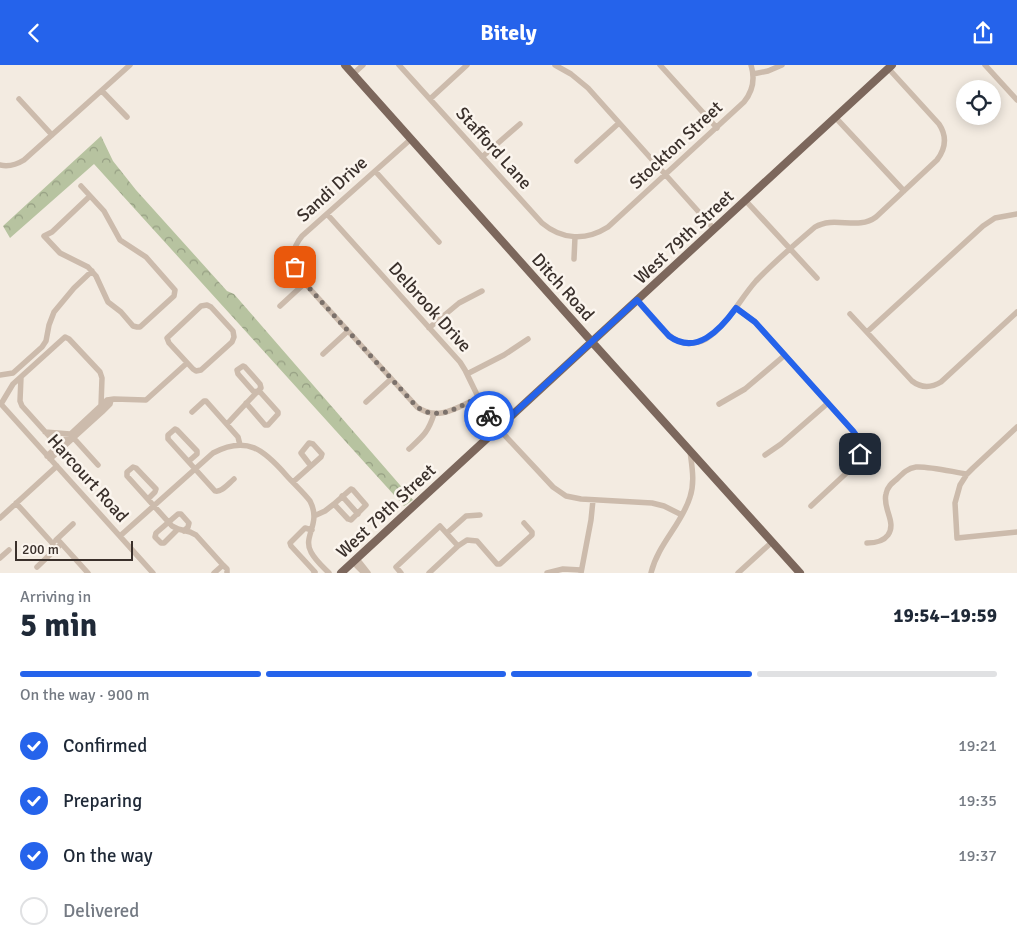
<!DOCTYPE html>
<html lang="en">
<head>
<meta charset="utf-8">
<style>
	:root { --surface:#fff; --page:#f6f6f7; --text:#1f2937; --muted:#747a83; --line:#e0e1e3; --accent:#2563eb }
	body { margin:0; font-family:Signika,sans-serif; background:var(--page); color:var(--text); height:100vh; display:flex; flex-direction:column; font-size:19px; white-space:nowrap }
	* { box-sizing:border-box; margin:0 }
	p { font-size:16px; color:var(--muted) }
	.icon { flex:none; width:28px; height:28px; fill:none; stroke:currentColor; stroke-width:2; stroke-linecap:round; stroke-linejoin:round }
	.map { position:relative; height:508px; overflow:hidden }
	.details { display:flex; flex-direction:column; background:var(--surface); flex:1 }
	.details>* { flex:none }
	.fabs { position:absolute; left:956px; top:15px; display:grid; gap:10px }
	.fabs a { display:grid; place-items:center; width:45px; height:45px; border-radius:50%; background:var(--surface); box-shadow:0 2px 12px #0003; font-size:25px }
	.scale { position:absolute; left:15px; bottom:12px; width:118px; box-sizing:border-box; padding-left:5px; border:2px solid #3a302b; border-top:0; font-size:14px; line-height:18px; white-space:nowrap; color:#3a302b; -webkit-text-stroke:4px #fbf5ee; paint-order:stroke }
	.pin { position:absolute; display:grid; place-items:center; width:42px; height:42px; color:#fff; margin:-21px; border-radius:10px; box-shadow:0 2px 8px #0006 }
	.courier { position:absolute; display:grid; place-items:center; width:50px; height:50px; margin:-25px; border:4px solid #2563eb; border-radius:50%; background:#fff; color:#222; box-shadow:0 1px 6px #0007 }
	.overview em { font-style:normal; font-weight:700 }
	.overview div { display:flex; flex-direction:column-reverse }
	.overview { display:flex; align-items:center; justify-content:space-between; height:85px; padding:0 20px }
	h1 { font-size:32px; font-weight:700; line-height:38px }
	.bar { display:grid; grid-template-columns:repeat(4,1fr); gap:8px 5px; align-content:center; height:60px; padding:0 20px }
	.bar i { height:6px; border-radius:4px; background:var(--line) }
	.bar .active { background:var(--accent) }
	.bar p { grid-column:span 4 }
	ol { padding:0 20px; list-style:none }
	li { display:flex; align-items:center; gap:15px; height:55px }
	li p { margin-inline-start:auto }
	li .icon { padding:5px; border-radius:50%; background:var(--accent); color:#fff; stroke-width:4 }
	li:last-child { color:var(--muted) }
	li i { width:28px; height:28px; border:2px solid var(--line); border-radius:50% }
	header { display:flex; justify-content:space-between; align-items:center; height:65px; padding:0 20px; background:var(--accent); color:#fff; font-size:22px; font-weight:700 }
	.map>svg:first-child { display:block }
	.forest { fill:url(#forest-crowns) }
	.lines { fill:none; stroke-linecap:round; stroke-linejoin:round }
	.minor { stroke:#ccbbac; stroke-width:5.5 }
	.major { stroke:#7c675c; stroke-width:8 }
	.done { stroke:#7b716b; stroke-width:5; stroke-dasharray:0 9 }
	.route { stroke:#2563eb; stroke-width:6 }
	.labels { text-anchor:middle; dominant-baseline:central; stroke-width:5; stroke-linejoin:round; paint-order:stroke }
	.street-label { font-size:18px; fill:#3a302b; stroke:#fbf5ee }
</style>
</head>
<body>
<header><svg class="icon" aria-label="back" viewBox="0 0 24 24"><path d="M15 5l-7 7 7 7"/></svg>Bitely<svg class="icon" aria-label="share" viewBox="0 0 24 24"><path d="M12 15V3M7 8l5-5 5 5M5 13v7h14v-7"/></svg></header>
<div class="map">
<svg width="1017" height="508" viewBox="0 0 1017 508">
	<defs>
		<pattern id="forest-crowns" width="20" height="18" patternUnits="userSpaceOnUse" patternTransform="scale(1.25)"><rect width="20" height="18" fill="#b7c3a0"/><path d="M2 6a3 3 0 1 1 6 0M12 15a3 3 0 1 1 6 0" fill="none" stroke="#969f83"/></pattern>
	</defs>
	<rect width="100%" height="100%" fill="#f3ebe1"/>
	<path class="forest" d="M101,71l12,25 23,29 91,101 7,3 179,206 -9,6 -310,-342 -84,74 -7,-12z"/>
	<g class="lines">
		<path class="minor" d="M399,0l143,158c20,17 44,18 66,4l136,-125c9,-11 11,-24 7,-37
			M555,0l16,9 17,14 126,141
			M660,0l57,63
			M985,0l32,35
			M353,9l10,-9
			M753,9l15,-3 14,-6
			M102,26l25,26
			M19,34l33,36
			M430,34l37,-34
			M835,52l69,74
			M411,74l-109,97c-11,13 -12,29 -1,43l116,128c21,15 41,0 61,-9
			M482,92l38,-33
			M577,96l42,-38
			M0,100c9,2 16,0 24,-5l106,-95
			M375,106l64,71
			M81,121l23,25 16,29 26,17 29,33 -1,6 -34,31h-3l-4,-1 -12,-14 -13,-10 -12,-26 -8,-9 -28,-14 -16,-17 8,-4 38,-36
			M745,135l72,78
			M327,149l133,148 5,8 19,39 15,18
			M574,194l1,-22
			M637,235c11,12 29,38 44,42 8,3 18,1 25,-3 22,-14 33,-39 50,-58 18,-19 39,-37 59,-54 20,-12 42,4 61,-10l61,-57c9,-12 10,-24 2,-36l-51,-56
			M207,240l4,2 22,24 1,6 -2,5 -31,28 -5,1 -3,-2 -24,-26 -2,-5 34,-32z
			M280,241l25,-23
			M736,243l19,14 98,109c8,11 9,22 2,34l-44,41
			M850,249l62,67c9,7 19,7 29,1l76,-70
			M429,263l30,-25 23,-12
			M867,267l116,-106 12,-8 22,-4
			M323,289l25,-23
			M467,309l37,-19 24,-16
			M0,310l13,-2 29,-26 4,-6 3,-16 5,-13 20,-24 18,-17
			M21,312l-1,24 2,5 36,40
			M366,337l25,-23
			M0,338l153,170
			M1,339l12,-20 52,-47 4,2 31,33 2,6 -1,28
			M719,339l26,-15 40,-34
			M192,347l12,-11h2l32,36 2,8
			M227,359c11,-12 22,-24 34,-36l-1,-4 -15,-17 -2,-1 -6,4 1,4 15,17c3,1 5,0 8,2l17,19v2l-10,11h-3l-19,-22
			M1017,362l-44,41 -6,6 -7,11 -5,18 2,35 60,-6
			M498,363l55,59 13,9 15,3 71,4 12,3 18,9
			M45,367l25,2 28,31
			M309,378l4,1 9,10 -1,3 -10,9 -10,-13z
			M409,384c13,-12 19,-16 25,-35
			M765,390l16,-11 47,-41
			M47,391l60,-56 7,-1 32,1 41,-37
			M50,394l52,-47 8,-8 1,-4
			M189,396l8,-7v-3l-20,-21 -2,-1 -7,6v4l47,52c6,2 13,-7 19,-12
			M293,417l18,-16
			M351,424l2,1 13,15 -15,15 -3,-1 -14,-15z
			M342,431l16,18
			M148,434l7,-7 1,-3 -20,-21 -3,-1 -6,5v4l45,50 6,3 12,3 6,3 27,30
			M16,438l37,41
			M314,451l11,-5 9,-7
			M0,453l57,-52
			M178,464l-14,14h-3l-6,-6 1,-4 22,-19h3l8,9 -1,4 -4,4
			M312,465l-7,-2 -15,15 1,3 24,26 -1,1
			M447,468l19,-17 14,-1
			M120,471l93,-83c34,-18 51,-3 73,22 8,9 17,17 24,26 12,23 -8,35 1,51 4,8 12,15 18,21
			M56,475l17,-16
			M60,477l28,31
			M867,478c8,0 16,-1 21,-8 9,-13 -6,-27 -2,-41 1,-7 6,-11 11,-15 6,-6 11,-11 19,-12 13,-1 37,5 51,7
			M0,493l9,-8
			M357,494l11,14
			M353,497l11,11
			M37,502l22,-21
			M214,508l9,-8 4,4v4
			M401,508l-5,-6 44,-41 18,20
			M429,508l29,-27 9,-6 10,1 20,23h3l32,-29v-3l-8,-9
			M547,508l16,-4 18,1
			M581,508l10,-53 2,-20
			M651,508c7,-29 31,-49 39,-76 5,-15 2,-30 0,-46
			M738,508l34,-31"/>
		<path class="major" d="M345,0l247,277 208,231
			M341,508l551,-508"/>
	</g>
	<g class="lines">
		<path class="done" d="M295,202l6,12 116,128c22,15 40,0 61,-9l11,18"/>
		<path class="route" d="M489,351l10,11 138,-127 32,36c27,20 51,-6 67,-28l19,14 98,109c6,7 8,14 7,23"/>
	</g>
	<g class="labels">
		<g class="street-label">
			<text transform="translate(676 80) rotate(-43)">Stockton Street</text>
			<text transform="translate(494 83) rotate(48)">Stafford Lane</text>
			<text transform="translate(332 124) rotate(-42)">Sandi Drive</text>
			<text transform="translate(684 172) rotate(-43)">West 79th Street</text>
			<text transform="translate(563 222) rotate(48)">Ditch Road</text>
			<text transform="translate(430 242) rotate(48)">Delbrook Drive</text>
			<text transform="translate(88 413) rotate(48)">Harcourt Road</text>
			<text transform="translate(386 446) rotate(-43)">West 79th Street</text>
		</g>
	</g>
</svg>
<div class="fabs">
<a><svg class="icon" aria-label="locate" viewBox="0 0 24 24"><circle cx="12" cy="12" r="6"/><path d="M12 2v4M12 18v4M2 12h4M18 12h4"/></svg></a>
</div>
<div class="scale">200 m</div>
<div class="pin" style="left:295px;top:202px;background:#ea580c"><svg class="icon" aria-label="bag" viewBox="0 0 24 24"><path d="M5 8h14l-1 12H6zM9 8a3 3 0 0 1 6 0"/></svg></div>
<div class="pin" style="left:860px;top:389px;background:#1f2937"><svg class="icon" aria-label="home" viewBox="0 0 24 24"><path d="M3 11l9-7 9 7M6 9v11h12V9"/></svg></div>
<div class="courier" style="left:489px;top:351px"><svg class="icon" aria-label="bike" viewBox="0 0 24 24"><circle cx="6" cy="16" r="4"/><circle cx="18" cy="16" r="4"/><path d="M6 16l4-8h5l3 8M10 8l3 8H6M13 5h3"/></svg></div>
</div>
<section class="details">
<div class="overview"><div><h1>5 min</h1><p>Arriving in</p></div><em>19:54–19:59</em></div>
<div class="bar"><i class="active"></i><i class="active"></i><i class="active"></i><i></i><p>On the way · 900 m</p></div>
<ol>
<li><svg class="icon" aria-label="check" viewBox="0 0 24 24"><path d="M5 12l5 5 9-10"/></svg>Confirmed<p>19:21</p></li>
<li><svg class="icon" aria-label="check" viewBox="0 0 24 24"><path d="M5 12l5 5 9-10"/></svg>Preparing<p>19:35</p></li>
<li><svg class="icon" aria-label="check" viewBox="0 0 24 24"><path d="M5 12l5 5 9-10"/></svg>On the way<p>19:37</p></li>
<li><i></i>Delivered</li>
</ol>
</section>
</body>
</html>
